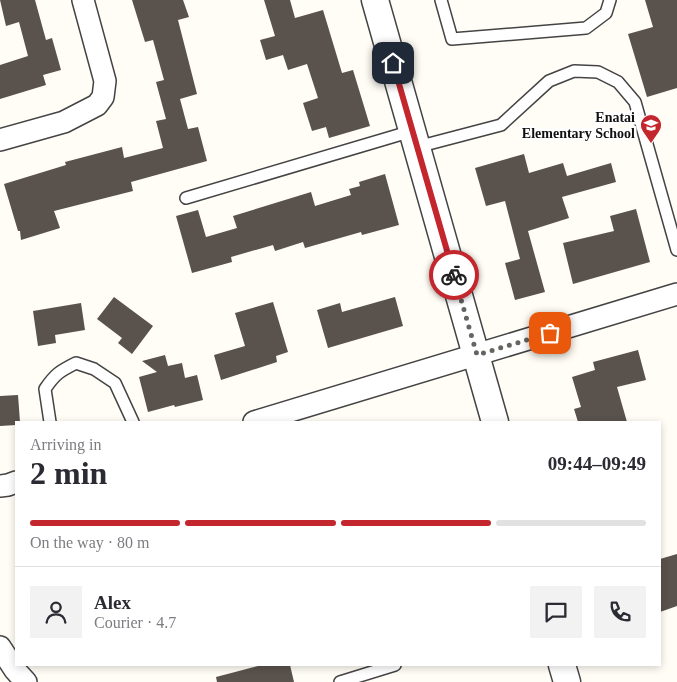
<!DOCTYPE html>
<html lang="en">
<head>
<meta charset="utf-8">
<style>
	:root { --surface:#fff; --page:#f2f2f3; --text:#2b2b33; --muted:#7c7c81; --line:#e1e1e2; --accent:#c4262e }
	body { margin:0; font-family:"Times New Roman",serif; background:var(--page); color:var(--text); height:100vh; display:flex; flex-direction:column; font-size:19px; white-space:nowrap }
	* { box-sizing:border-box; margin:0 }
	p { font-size:16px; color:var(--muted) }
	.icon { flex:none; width:28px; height:28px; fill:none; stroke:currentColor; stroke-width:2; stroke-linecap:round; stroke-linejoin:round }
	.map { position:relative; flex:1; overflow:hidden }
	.drawer { position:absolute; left:15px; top:421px; width:646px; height:245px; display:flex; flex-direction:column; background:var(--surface); border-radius:0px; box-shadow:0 2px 8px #0003 }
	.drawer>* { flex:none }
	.pin { position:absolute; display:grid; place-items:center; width:42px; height:42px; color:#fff; margin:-21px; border-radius:10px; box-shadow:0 2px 8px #0006 }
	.courier { position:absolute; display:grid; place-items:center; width:50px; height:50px; margin:-25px; border:4px solid #c4262e; border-radius:50%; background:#fff; color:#222; box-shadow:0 1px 6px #0007 }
	.summary em { font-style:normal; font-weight:700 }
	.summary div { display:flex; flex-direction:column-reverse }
	.summary { display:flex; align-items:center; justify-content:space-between; height:85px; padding:0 15px }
	h1 { font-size:32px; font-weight:700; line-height:38px }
	.bar { display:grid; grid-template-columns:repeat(4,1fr); gap:8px 5px; align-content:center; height:60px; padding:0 15px }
	.bar i { height:6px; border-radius:4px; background:var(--line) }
	.bar .current { background:var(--accent) }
	.bar p { grid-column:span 4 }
	.line { display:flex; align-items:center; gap:12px; padding:0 15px; border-top:1px solid var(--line) }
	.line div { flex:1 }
	.round { display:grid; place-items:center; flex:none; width:52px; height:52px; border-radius:0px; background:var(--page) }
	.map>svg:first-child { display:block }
	.building { fill:#5a524d }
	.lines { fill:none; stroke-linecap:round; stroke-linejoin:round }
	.service-casing { stroke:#444; stroke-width:14 }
	.minor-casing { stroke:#444; stroke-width:24 }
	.tertiary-casing { stroke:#444; stroke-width:29 }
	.service { stroke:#fff; stroke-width:11 }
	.minor { stroke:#fff; stroke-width:21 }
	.tertiary { stroke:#fff; stroke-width:26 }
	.done { stroke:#646461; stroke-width:5; stroke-dasharray:0 9 }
	.route { stroke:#c4262e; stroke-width:6 }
	.labels { text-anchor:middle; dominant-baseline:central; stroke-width:5; stroke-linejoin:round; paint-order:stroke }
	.poi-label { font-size:14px; font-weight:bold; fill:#111; stroke:#fff; text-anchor:end }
</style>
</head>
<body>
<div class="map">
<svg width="677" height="682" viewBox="0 0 677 682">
	<rect width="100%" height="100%" fill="#fffdf5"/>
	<path class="building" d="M0,0h35l11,40 6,-2 9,32 -18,5 3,10 -46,14v-34l28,-9 -9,-34 -13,4z
		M132,0h51l6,17 -11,3 19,74 -17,5 8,30 10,-2 9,34 -76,21 2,9 -79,20 6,17 -39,12 -1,-9h-2l-14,-47 62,-19 -1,-3 57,-15 2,11 39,-10 -7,-27 10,-2 -10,-37 8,-2 -11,-40 -8,2z
		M264,0h26l5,18 28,-8 19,63 11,-3 17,56 -41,12 -3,-11 -14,4 -9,-28 15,-5 -11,-34 -19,6 -5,-15 -17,5 -6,-20 15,-4z
		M645,0h32v88l-30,9 -19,-63 25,-7z
		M524,154l5,19 34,-10 4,13 44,-13 5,19 -54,15 7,21 -41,13 17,61 -30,8 -10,-37 15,-4 -15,-58 -19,5 -11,-38z
		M385,174l14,51 -37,10 -1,-3 -56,16 -2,-6 -28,9 -2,-6 -42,12 1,5 -40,11 -16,-57 22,-6 8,27 31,-9 -4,-12 78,-24 4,14 36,-11 -2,-6 11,-3 -1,-4z
		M636,209l14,53 -77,22 -10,-41 51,-12 -4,-15z
		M114,297l39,29 -21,28 -14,-11 4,-5 -25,-19z
		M395,297l8,29 -75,22 -11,-38 23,-7 2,9z
		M273,302l15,50 -12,4 1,6 -56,18 -7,-25 31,-9 -10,-33z
		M81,303l4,27 -30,5 1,8 -18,3 -5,-35z
		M638,350l8,30 -29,7 10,35h-49l-4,-13 7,-2 -9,-30 23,-7 -2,-8z
		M165,355l3,11 14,-3 3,15 12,-3 6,25 -28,7 -1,-2 -26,7 -9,-35 18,-5 -15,-11z
		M18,395l2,27h-4v3l-16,1v-30z
		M677,554v52l-17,6v-53z
		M262,665h28l4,17h-77l-1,-5z"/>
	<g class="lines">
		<g class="service-casing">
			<path id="service" d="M441,0l11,39 134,-11 20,-15 4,-13
				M417,147l84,-22 48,-44 25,-10 24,1 20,10 17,20 42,148
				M186,198l226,-67
				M50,422l-5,-33c10,-15 15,-18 31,-26l18,6 21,14 18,39
				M340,682l55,-17"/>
		</g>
		<g class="minor-casing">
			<path id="minor" d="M0,140l64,-18 33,-17 6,-8 2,-16 -22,-81
				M254,422l423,-128
				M0,486l8,-1 8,-3
				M0,647l15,23 11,12"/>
		</g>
		<g class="tertiary-casing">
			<path id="tertiary" d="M375,0l120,422
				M562,665l5,17"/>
		</g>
		<use href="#service" class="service"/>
		<use href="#minor" class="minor"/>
		<use href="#tertiary" class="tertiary"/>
	</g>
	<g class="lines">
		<path class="done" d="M454,275l23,80 73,-22"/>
		<path class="route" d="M393,63l61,212"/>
	</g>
	<defs>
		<g id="school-pin" transform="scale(1.125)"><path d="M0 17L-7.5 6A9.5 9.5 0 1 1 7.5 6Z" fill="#c4262e" stroke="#fff"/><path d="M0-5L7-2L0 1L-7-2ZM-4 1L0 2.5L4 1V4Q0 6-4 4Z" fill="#fff"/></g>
	</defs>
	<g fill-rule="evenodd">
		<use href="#school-pin" x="651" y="125"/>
	</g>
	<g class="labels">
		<g class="poi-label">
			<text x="635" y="117">Enatai<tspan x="635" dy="16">Elementary School</tspan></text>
		</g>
	</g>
</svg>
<div class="pin" style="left:550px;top:333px;background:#ea580c"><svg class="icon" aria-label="bag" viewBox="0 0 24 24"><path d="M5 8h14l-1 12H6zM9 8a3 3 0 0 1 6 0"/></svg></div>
<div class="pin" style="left:393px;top:63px;background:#1f2937"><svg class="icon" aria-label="home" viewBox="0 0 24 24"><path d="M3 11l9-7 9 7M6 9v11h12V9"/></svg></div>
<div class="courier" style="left:454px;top:275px"><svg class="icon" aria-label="bike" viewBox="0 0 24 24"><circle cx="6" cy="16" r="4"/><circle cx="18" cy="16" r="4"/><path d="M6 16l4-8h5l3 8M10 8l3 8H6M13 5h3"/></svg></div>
<section class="drawer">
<div class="summary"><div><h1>2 min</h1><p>Arriving in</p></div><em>09:44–09:49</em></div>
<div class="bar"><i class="current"></i><i class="current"></i><i class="current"></i><i></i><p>On the way · 80 m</p></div>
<div class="line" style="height:90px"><a class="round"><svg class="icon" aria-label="person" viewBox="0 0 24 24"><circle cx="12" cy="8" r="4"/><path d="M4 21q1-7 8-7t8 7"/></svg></a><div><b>Alex</b><p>Courier · 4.7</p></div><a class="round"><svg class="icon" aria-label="chat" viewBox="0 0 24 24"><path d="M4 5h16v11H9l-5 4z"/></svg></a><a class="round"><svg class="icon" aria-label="phone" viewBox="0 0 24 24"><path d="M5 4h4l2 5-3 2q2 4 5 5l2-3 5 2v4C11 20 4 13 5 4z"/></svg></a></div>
</section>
</div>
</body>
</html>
